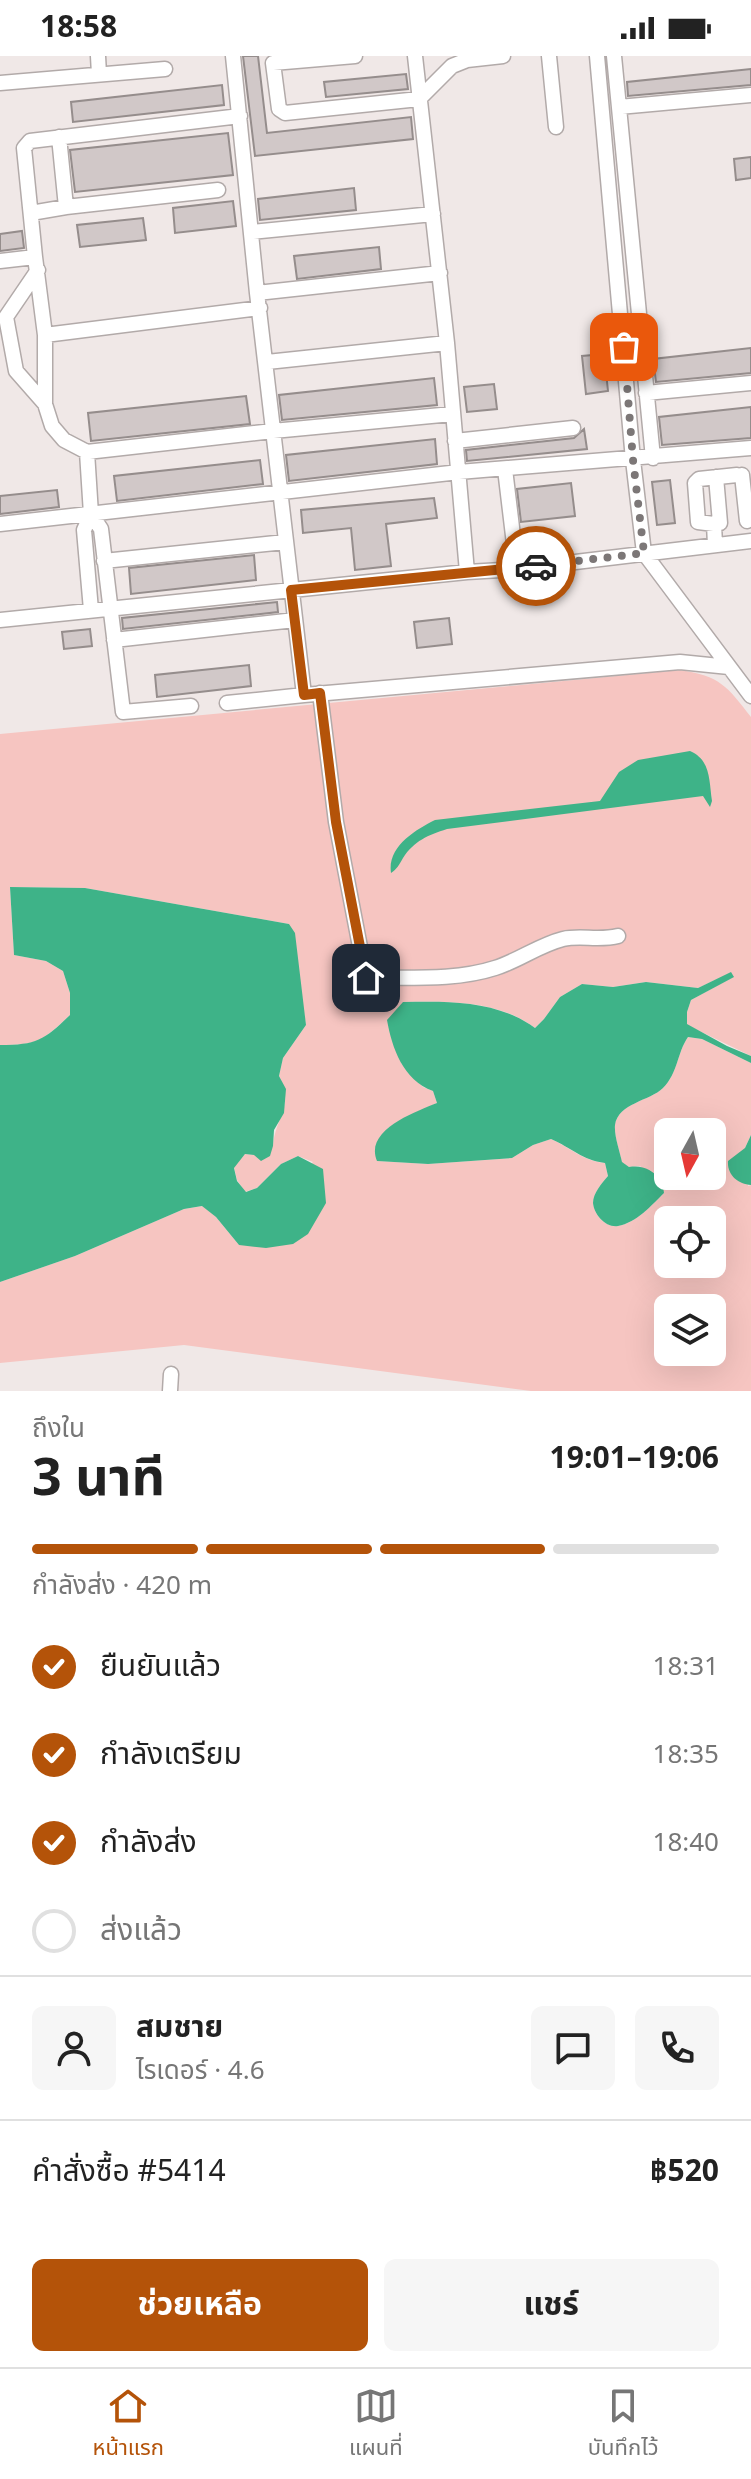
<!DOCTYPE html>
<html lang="th">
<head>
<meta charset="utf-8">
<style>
	:root { --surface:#fff; --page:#f6f6f6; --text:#222; --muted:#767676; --line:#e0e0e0; --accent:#b45309 }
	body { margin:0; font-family:Georgia,"Noto Sans Thai",serif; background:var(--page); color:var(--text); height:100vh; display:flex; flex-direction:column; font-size:30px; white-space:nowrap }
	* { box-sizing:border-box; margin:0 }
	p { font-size:26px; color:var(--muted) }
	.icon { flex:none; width:44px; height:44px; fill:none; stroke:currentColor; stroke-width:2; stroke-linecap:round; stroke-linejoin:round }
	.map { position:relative; height:1335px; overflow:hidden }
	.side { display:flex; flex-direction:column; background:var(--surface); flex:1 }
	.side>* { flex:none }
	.needle { width:52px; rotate:188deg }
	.buttons { position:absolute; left:654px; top:1062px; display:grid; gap:16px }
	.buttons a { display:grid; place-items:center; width:72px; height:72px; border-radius:12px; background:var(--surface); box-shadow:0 8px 32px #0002; font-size:40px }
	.pin { position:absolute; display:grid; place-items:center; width:68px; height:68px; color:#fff; margin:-34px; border-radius:16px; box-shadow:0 4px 12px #0006 }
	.courier { position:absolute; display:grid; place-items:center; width:80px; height:80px; margin:-40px; border:6px solid #b45309; border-radius:50%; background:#fff; color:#222; box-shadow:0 2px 10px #0007 }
	.headline em { font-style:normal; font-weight:700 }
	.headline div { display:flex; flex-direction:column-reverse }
	.headline { display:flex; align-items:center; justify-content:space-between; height:136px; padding:0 32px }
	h1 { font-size:52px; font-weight:700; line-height:60px }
	.bar { display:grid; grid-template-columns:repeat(4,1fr); gap:12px 8px; align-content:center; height:96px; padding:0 32px }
	.bar i { height:10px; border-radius:6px; background:var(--line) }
	.bar .selected { background:var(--accent) }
	.bar p { grid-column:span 4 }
	.line { display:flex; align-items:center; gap:20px; padding:0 32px; border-top:2px solid var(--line) }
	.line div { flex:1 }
	.round { display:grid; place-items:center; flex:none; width:84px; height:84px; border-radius:12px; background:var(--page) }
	ol { padding:0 32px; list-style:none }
	li { display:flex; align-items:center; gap:24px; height:88px }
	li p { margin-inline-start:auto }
	li .icon { padding:8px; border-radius:50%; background:var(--accent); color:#fff; stroke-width:4 }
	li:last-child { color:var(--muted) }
	li i { width:44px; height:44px; border:4px solid var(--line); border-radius:50% }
	.cta { display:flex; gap:16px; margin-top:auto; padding:16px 32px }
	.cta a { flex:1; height:92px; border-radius:12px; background:var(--accent); color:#fff; font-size:32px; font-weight:700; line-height:92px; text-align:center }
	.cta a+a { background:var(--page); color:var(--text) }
	.status { display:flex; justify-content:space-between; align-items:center; height:56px; padding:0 40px; background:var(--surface); direction:ltr }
	.status svg { height:22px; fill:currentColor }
	.menu { display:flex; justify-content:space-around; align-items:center; height:112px; border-top:2px solid var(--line); background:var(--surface); font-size:22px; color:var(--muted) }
	.menu a { display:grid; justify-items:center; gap:4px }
	.menu .selected { color:var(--accent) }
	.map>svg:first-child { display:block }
	.green { fill:#f6c5c1; fill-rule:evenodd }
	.water { fill:#3eb388 }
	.building { fill:#d1c8c8; stroke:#958d8c; stroke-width:2 }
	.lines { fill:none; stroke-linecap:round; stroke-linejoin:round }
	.minor-casing { stroke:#b2aaa9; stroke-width:17 }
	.minor { stroke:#fff; stroke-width:14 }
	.done { stroke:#7c7777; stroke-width:8; stroke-dasharray:0 14.4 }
	.route { stroke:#b45309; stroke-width:10 }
</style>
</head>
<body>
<div class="status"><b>18:58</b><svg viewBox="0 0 49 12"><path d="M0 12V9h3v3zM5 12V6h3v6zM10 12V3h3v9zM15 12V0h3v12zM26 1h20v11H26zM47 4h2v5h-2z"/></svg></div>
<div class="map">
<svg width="751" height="1335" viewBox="0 0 751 1335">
	<rect width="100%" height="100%" fill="#f0e8e7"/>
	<path class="green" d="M680,614c40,6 47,16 71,47v339l-64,-31v-13l4,-12 42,-23 -18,3 -17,8 -52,-6 -33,5 -31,-3 -22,13 -16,22 -9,9c-37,-28 -87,-27 -132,-26l-2,61 22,24 10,4 4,12 -49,25 -11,33 51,3 84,-6 21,-13 18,-6c20,9 32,22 54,24l3,13c-6,7 -15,17 -15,27 1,12 13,25 25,23 18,-3 34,-21 46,-33l-24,-27 -11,1 -7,-4c-2,-11 -8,-27 -7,-38 3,-22 35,-24 48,-37 15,-15 14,-35 25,-51l14,2 49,24v72l-6,13 3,38 3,-1v206h-220l-347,-46 -184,18v-81l75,-26 109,-47 19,-3 13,11 23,28 74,-83 -15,-6 -17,8 -24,24 -12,4 -8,-12 -3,-13 11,-13 9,1 19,-9c2,-28 22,-40 6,-70l4,-18 23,-33 -17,-101 -204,-36 -75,-1 4,68 32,6 17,10 7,22v22c-28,26 -31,30 -70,30v-311zM668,1076h44v44h-44zM668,1164h44v44h-44zM668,1252h44v44h-44z"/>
	<path class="water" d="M690,695c21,9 19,30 22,50l-2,6 -7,-11 -256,33c-19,6 -33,12 -44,29 -4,7 -6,11 -12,15 -4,-26 24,-43 44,-53l165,-19 19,-29 19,-12z
		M10,831l75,1 204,36 6,9 11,92 -23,33 -4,18 7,13 -2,24 -10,17 -1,16 -3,10 -9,5 -7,-6 -9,-1 -11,14 3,13 9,11 11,-4 24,-24 17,-8 25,13 3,34 -18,31 -15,10 -27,4 -27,-3 -23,-28 -14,-11 -18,3 -109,47 -75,26v-237c37,0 44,-5 70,-30v-22l-7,-22 -17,-10 -32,-6z
		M731,916l3,5 -43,23 -4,12v12l40,22 24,10v7l-49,-24 -14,-2c-11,16 -10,36 -25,51 -13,13 -45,15 -48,37 -1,11 5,27 7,37l7,5c15,-2 22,3 33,13l2,13c-12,12 -28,30 -46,33 -12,2 -24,-11 -25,-23 0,-10 9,-20 15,-27l-3,-13c-23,-3 -33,-15 -54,-24l-18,6 -21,13 -84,6 -51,-3c-13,-31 38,-49 60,-58l-4,-12c-30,-11 -41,-43 -46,-71l16,-18c45,-1 94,-2 132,26l9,-9 16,-22 22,-13 31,3 33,-5 52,6z
		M751,1079v50c-13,-1 -24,-10 -23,-24l17,-13z"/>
	<path class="building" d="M243,0h15l9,77 144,-16 2,22 -158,17z
		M751,13v16l-123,11 -1,-14z
		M406,18l2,15 -82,8 -2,-15z
		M222,29l2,20 -151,17 -2,-20z
		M228,77l5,42 -158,17 -5,-42z
		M751,101v21l-15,2 -2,-21z
		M354,132l2,22 -96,10 -2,-21z
		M233,145l3,25 -61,7 -2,-25z
		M143,162l3,22 -66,7 -3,-22z
		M22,175l2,17 -24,3v-17z
		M379,191l2,22 -84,10 -3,-23z
		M751,292v25l-95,9 -3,-23z
		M604,298l4,37 -22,3 -4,-38z
		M434,322l3,27 -155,15 -3,-25z
		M494,328l3,25 -30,3 -3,-25z
		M246,340l4,28 -159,17 -3,-28z
		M751,351v31l-89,7 -3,-28z
		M584,373l3,20 -120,12 -1,-11 108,-12z
		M435,383l2,25 -148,17 -3,-26z
		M260,404l3,24 -146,17 -3,-25z
		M670,424l5,43 -18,2 -5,-43z
		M571,427l4,33 -54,6 -4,-33z
		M57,434l2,17 -59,7v-18z
		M434,442l3,20 -51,6 5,42 -36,4 -4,-42 -48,5 -2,-23z
		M254,499l2,25 -125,14 -2,-26z
		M277,546l1,10 -155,17 -1,-11z
		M449,562l3,26 -35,4 -3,-26z
		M90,573l2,17 -28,3 -2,-17z
		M249,609l2,21 -94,11 -2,-22z"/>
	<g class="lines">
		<g class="minor-casing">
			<path id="minor" d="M98,0l1,18
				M233,0l24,237 47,402 376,-33 49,5
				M355,0l-82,7 6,46 6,4 134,-14 33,-33 15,-6 36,-4
				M415,0l32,287 20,229
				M549,0l7,71
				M597,0l36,404 11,93 107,143
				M614,0l39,402
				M0,27l165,-14
				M619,51l132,-12
				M66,151l152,-17
				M31,157l35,-6 -7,-70
				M251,176l182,-18
				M0,205l35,-4
				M38,214l-32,47 10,54 29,33
				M257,237l183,-20
				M45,279l215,-27
				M267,306l180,-19
				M646,337l105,-10
				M455,385l118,-13
				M87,396l186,-21 179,-17
				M505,413l12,100
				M742,419l5,46
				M716,421l4,46
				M91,458l10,15 22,183 68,-6
				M0,468l459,-52 292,-24
				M715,489l-1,-21 -16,-2 -3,-39 4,-4 38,-4
				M104,505l181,-19
				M91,554l-7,-80 7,-16 -4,-62 -23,-12 -12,-14 -7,-22v-69l-10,-78 -11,-109 6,-7 210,-25
				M0,564l467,-48 50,-3 234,-28
				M114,584l181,-20
				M320,637l16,129 30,156c41,-1 89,3 129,-10 23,-7 44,-23 68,-29 18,-4 36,2 55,-3
				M227,647l77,-8
				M170,1335l1,-17"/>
		</g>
		<use href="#minor" class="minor"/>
	</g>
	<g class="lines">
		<path class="done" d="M536,510l108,-13 -11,-93 -9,-113"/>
		<path class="route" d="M366,922l-30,-156 -16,-129 -16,2 -13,-105 245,-24"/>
	</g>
</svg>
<div class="buttons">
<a><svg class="needle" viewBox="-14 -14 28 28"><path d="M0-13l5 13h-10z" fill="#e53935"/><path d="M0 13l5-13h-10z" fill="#767676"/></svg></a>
<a><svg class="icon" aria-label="locate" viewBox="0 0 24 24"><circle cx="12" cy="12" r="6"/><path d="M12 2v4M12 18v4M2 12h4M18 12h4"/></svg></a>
<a><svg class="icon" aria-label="layers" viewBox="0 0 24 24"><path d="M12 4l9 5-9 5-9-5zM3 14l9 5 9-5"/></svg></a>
</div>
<div class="pin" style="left:624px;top:291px;background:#ea580c"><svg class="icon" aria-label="bag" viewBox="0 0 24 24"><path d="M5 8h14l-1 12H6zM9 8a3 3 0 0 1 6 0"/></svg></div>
<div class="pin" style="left:366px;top:922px;background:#1f2937"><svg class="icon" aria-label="home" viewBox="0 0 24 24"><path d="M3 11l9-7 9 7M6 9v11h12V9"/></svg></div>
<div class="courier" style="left:536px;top:510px"><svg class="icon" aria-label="car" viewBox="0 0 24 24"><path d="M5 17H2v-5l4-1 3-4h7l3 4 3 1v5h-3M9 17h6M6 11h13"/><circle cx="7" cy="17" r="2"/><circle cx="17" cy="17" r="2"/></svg></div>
</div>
<section class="side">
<div class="headline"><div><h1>3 นาที</h1><p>ถึงใน</p></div><em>19:01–19:06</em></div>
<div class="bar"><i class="selected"></i><i class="selected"></i><i class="selected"></i><i></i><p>กำลังส่ง · 420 m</p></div>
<ol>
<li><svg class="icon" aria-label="check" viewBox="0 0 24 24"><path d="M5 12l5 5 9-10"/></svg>ยืนยันแล้ว<p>18:31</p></li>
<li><svg class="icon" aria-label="check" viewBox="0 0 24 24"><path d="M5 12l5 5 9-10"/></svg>กำลังเตรียม<p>18:35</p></li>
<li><svg class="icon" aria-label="check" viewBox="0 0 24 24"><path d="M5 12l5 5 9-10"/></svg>กำลังส่ง<p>18:40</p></li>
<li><i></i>ส่งแล้ว</li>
</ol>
<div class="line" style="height:144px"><a class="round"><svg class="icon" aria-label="person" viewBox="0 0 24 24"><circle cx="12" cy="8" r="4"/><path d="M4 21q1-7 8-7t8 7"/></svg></a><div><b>สมชาย</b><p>ไรเดอร์ · 4.6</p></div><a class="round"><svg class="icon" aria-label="chat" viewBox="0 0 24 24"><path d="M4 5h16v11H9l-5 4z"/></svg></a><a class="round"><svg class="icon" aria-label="phone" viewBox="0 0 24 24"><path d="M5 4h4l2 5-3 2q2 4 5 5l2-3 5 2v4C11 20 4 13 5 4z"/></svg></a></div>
<div class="line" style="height:104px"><div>คำสั่งซื้อ #5414</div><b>฿520</b></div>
<div class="cta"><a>ช่วยเหลือ</a><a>แชร์</a></div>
</section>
<nav class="menu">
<a class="selected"><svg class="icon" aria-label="home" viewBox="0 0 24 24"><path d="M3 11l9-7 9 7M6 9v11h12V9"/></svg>หน้าแรก</a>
<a><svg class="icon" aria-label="map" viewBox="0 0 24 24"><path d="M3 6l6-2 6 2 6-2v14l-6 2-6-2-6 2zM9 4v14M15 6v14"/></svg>แผนที่</a>
<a><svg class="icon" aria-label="saved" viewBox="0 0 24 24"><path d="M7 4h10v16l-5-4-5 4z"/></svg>บันทึกไว้</a>
</nav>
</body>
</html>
